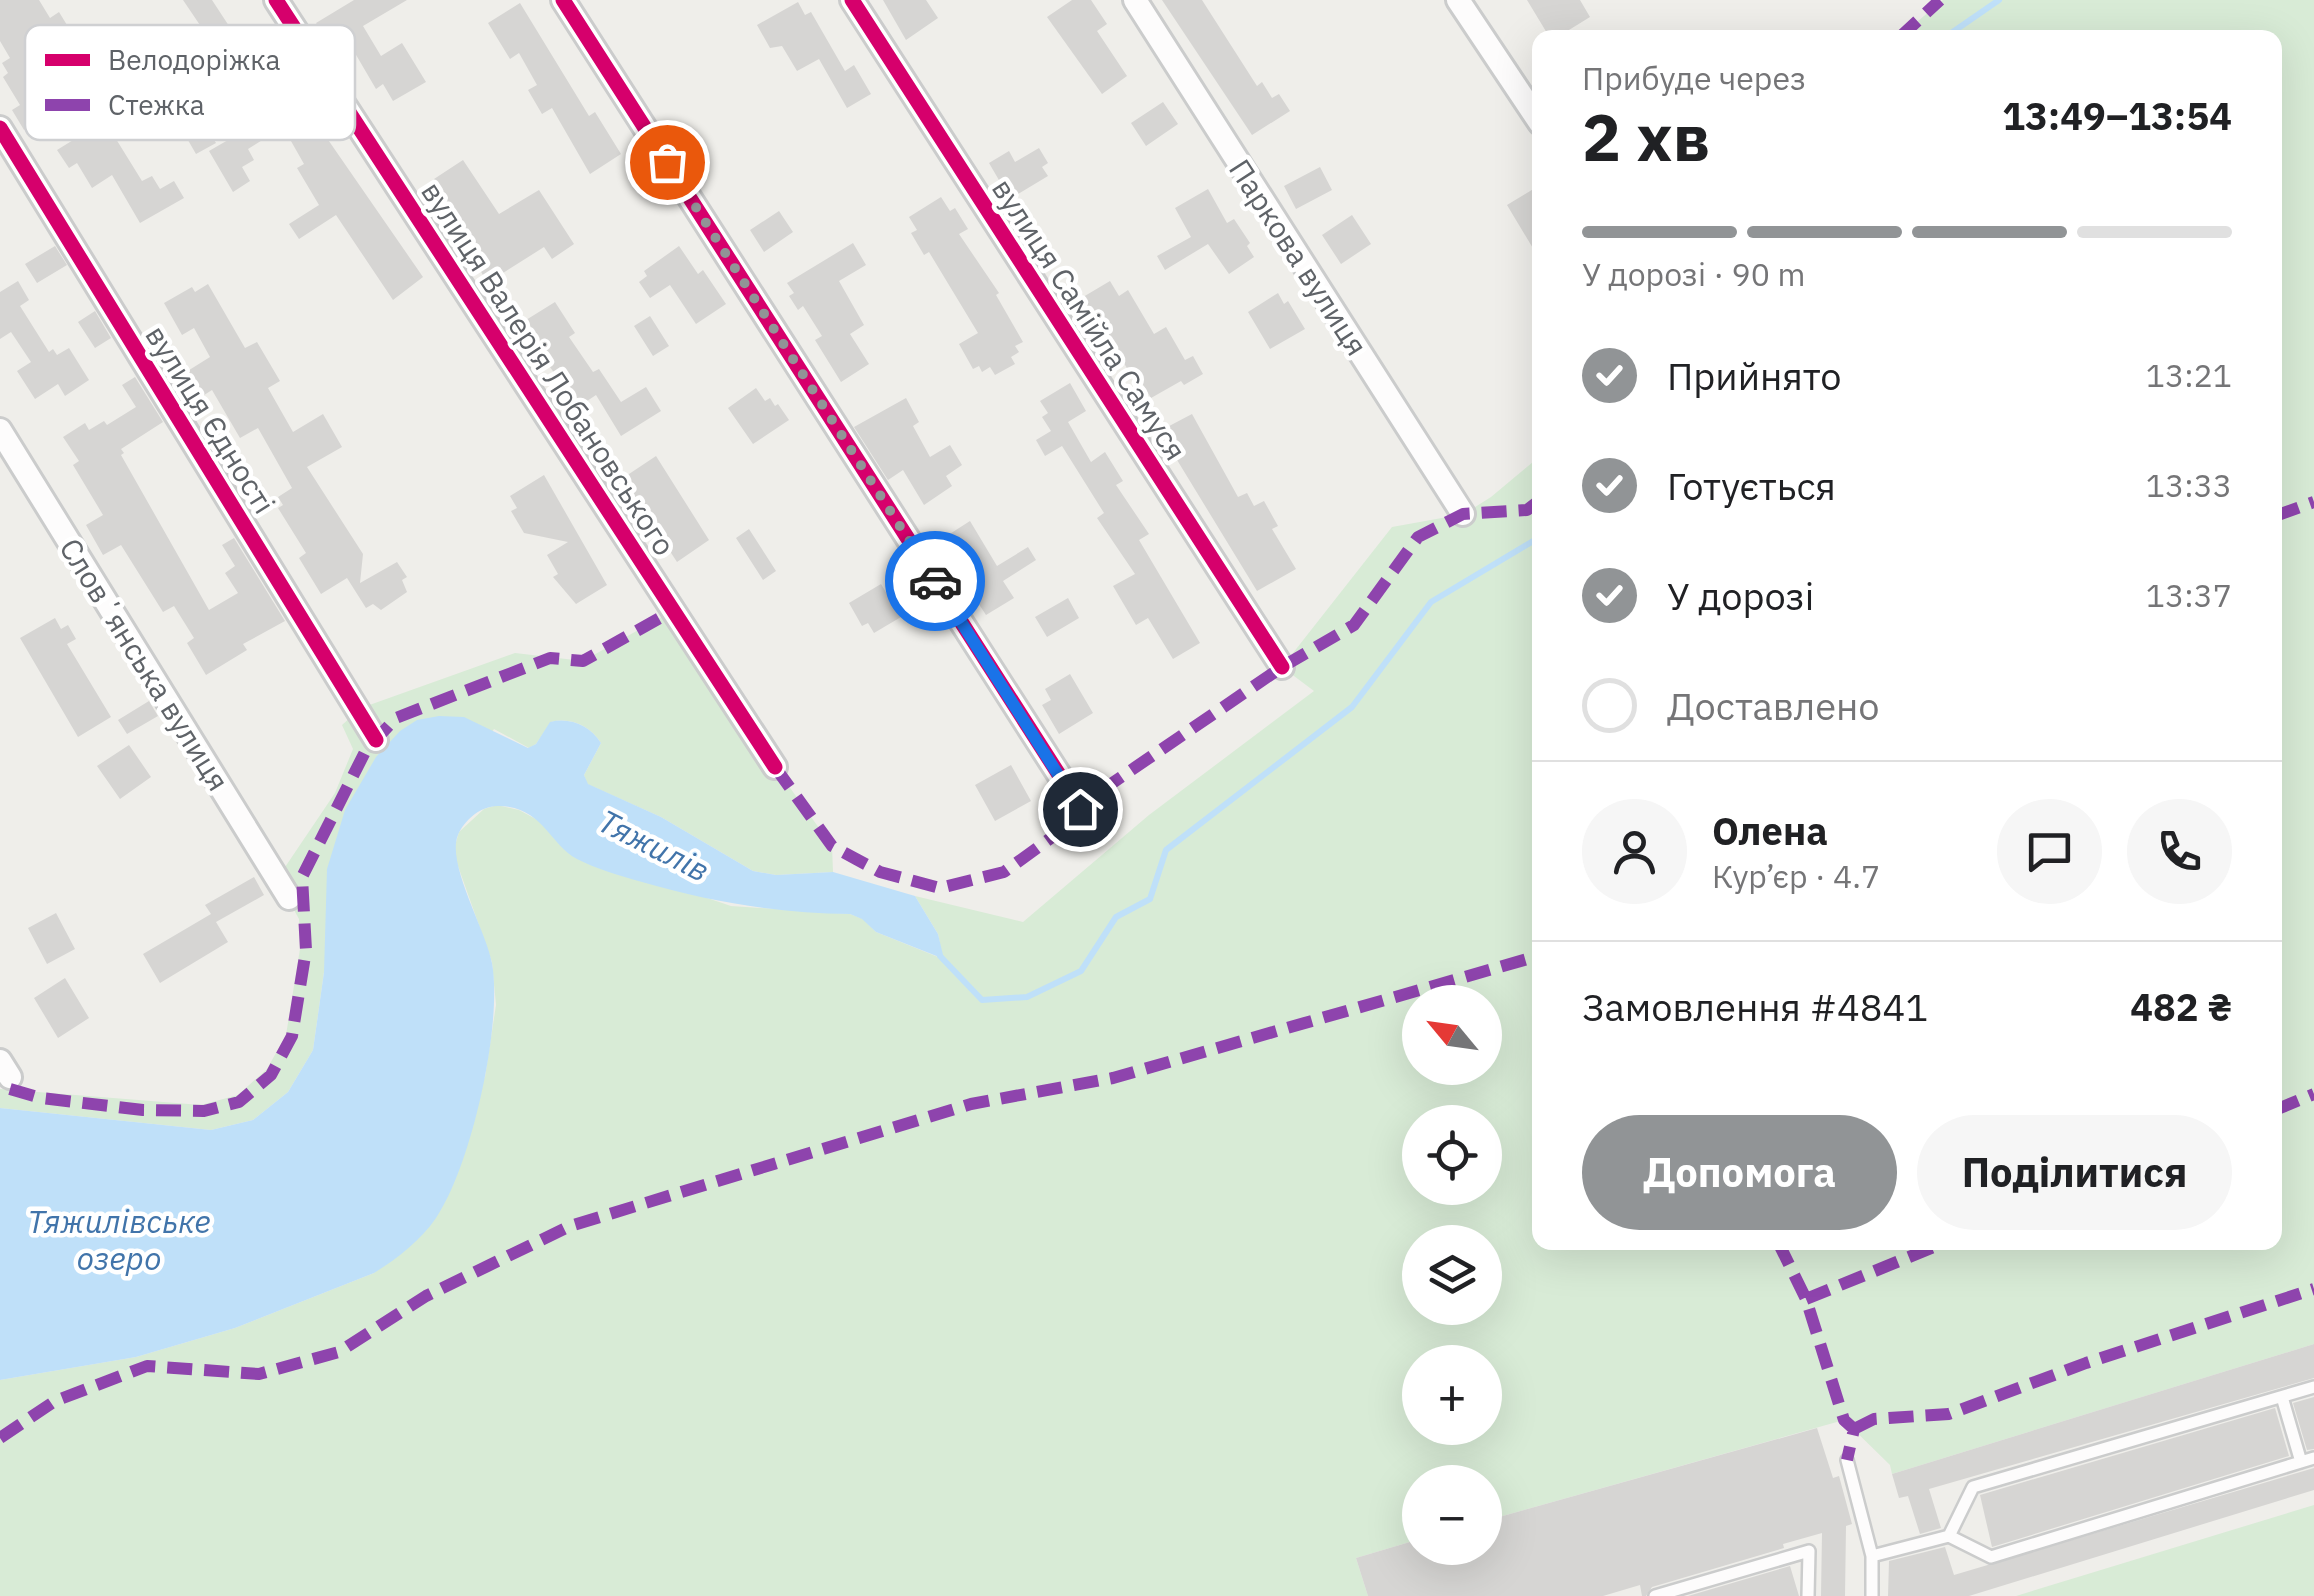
<!DOCTYPE html>
<html lang="uk">
<head>
<meta charset="utf-8">
<style>
	:root { --surface:#fff; --page:#f6f6f6; --text:#202124; --muted:#757577; --line:#e0e0e0; --accent:#919496 }
	body { margin:0; font-family:"IBM Plex Sans",sans-serif; background:var(--page); color:var(--text); height:100vh; display:flex; flex-direction:column; font-size:38px; white-space:nowrap }
	* { box-sizing:border-box; margin:0 }
	p { font-size:32px; color:var(--muted) }
	.icon { flex:none; width:55px; height:55px; fill:none; stroke:currentColor; stroke-width:2; stroke-linecap:round; stroke-linejoin:round }
	.map { position:relative; flex:1; overflow:hidden }
	.side { position:absolute; left:1532px; top:30px; width:750px; height:1220px; display:flex; flex-direction:column; background:var(--surface); border-radius:20px; box-shadow:0 10px 40px #0002 }
	.side>* { flex:none }
	.needle { width:65px; rotate:299deg }
	.fabs { position:absolute; left:1402px; top:985px; display:grid; gap:20px }
	.fabs a { display:grid; place-items:center; width:100px; height:100px; border-radius:50%; background:var(--surface); box-shadow:0 10px 40px #0002; font-size:50px }
	.pin { position:absolute; display:grid; place-items:center; width:85px; height:85px; color:#fff; margin:-42px; border:5px solid #fff; border-radius:50%; box-shadow:0 2px 10px #0007 }
	.courier { position:absolute; display:grid; place-items:center; width:100px; height:100px; margin:-50px; border:8px solid #1a73e8; border-radius:50%; background:#fff; color:#222; box-shadow:0 2px 12px #0007 }
	.headline em { font-style:normal; font-weight:800 }
	.headline div { display:flex; flex-direction:column-reverse }
	.headline { display:flex; align-items:center; justify-content:space-between; height:170px; padding:0 50px }
	h1 { font-size:65px; font-weight:800; line-height:75px }
	.bar { display:grid; grid-template-columns:repeat(4,1fr); gap:15px 10px; align-content:center; height:120px; padding:0 50px }
	.bar i { height:12px; border-radius:8px; background:var(--line) }
	.bar .current { background:var(--accent) }
	.bar p { grid-column:span 4 }
	.line { display:flex; align-items:center; gap:25px; padding:0 50px; border-top:2px solid var(--line) }
	.line div { flex:1 }
	.round { display:grid; place-items:center; flex:none; width:105px; height:105px; border-radius:52px; background:var(--page) }
	ol { padding:0 50px; list-style:none }
	li { display:flex; align-items:center; gap:30px; height:110px }
	li p { margin-inline-start:auto }
	li .icon { padding:10px; border-radius:50%; background:var(--accent); color:#fff; stroke-width:4 }
	li:last-child { color:var(--muted) }
	li i { width:55px; height:55px; border:5px solid var(--line); border-radius:50% }
	.cta { display:flex; gap:20px; margin-top:auto; padding:20px 50px }
	.cta a { flex:1; height:115px; border-radius:60px; background:var(--accent); color:#fff; font-size:40px; font-weight:800; line-height:115px; text-align:center }
	.cta a+a { background:var(--page); color:var(--text) }
	.map>svg:first-child { display:block }
	.green { fill:#d8ebd6; fill-rule:evenodd }
	.water { fill:#bfe0f9 }
	.lines { fill:none; stroke-linecap:round; stroke-linejoin:round }
	.stream { stroke:#bfe0f9; stroke-width:6 }
	.building { fill:#d6d5d3 }
	.service-casing { stroke:#cbcccc; stroke-width:16 }
	.minor-casing { stroke:#cbcccc; stroke-width:28 }
	.service { stroke:#fdfcfc; stroke-width:11 }
	.minor { stroke:#fdfcfc; stroke-width:22 }
	.quiet { stroke:#8e44ad; stroke-width:12; stroke-dasharray:25 12; stroke-linecap:butt }
	.cycleway-casing { stroke:#fff; stroke-width:21 }
	.cycleway { stroke:#d6006c; stroke-width:15 }
	.done { stroke:#919496; stroke-width:10; stroke-dasharray:0 18 }
	.route { stroke:#1a73e8; stroke-width:12 }
	.labels { text-anchor:middle; dominant-baseline:central; stroke-width:9; stroke-linejoin:round; paint-order:stroke }
	.street-label { font-size:30px; fill:#5f6368; stroke:#fff }
	.water-label { font-size:32px; font-style:italic; fill:#4174aa; stroke:#fff }
	.key { fill:#fff; stroke:#cfd0d2; stroke-width:2.5 }
	.key-label { font-size:28px; fill:#5f6368 }
</style>
</head>
<body>
<div class="map">
<svg width="2314" height="1596" viewBox="0 0 2314 1596">
	<rect width="100%" height="100%" fill="#efeeea"/>
	<path class="green" d="M1943,0h371v1344l-422,130 -2,-9 -46,-45 -359,101v-39h-65v57l-64,19 12,38h-1368v-216l136,-23 99,-29 139,-55 111,-196 11,-72 -4,-43 -39,-110 6,-20 25,-23 13,-4 22,5 28,15 18,25 166,56 119,8 13,5 13,13 67,27 -5,-25 -23,-38 108,26 126,-107 165,-124 -32,-24 110,-140 72,-13 27,-17 49,-41v786h735v-1204l-376,-1zM1420,1002h65v66h-65zM1420,1122h65v66h-65zM1420,1242h65v66h-65zM1420,1362h65v66h-65z
		M674,610l101,157 57,79 1,26 -57,3 -23,-4 -92,-54 -74,-33 -3,-9 17,-32c-11,-17 -30,-26 -50,-21l-15,22 -7,4 -35,-19 -170,243 -11,78 -25,42 -35,28 -42,10 -211,-22v-19l201,16 37,-10 29,-26 19,-34 14,-86 -1,-30 -22,-40 58,-86 18,-44 -11,-24 19,-17 154,-55 68,8z
		M2314,1505v91h-298z"/>
	<path class="water" d="M439,716l25,1 64,31 8,-4 14,-22c21,-5 40,4 51,21l-17,32 4,9 73,33 92,54 23,4 57,-3 82,24 23,38 6,25 -68,-27 -14,-13 -12,-5c-73,-1 -139,-12 -208,-32 -21,-6 -46,-13 -65,-23 -28,-15 -34,-52 -78,-53 -17,-1 -35,14 -41,29 -12,28 28,95 34,128 11,62 -21,204 -56,255 -15,22 -39,41 -62,55l-139,55 -99,29 -136,23v-272l211,22 42,-10 35,-28 25,-42 11,-78 3,-103 18,-59 31,-53 24,-26 17,-11z"/>
	<g class="lines">
		<path class="stream" d="M1944,38l55,-38
			M940,956l42,44 45,-3 54,-26 35,-54 34,-18 16,-49 186,-143 79,-105 109,-65"/>
	</g>
	<path class="building" d="M0,0h39l11,18 9,-6 24,39 -45,28 19,30 -33,21 -12,-20 8,-5 -17,-28 5,-4 -6,-10 8,-5 -10,-17z
		M183,0h29l17,26 15,5 5,8 -2,11 12,3 12,21 3,-2 7,10 5,-3 137,198 -30,23 -57,-85 -37,24 -10,-15 30,-19 -22,-37 7,-4 -21,-37 -35,22 6,11 -12,7 8,14 -17,11 -24,-41 45,-26 -2,-4 11,-6 -21,-34 -46,29 20,33 -20,11 -15,-26 -12,6 -21,-39 16,-8 4,8 33,-19 -18,-28 23,-14z
		M354,0h53l-44,26 18,30 21,-13 24,39 -33,19 -10,-17 -7,5 -24,-41 -9,5 -5,-8 -7,4 -15,-26z
		M883,0h43l12,18 -32,22z
		M1072,0h19l16,24 -10,7 30,45 -25,18 -55,-77z
		M1162,0h40l55,86 5,-4 10,16 7,-4 11,17 -38,24z
		M1527,0h53l10,17 -34,21h-6z
		M798,2l7,13 6,-3 34,59 9,-6 17,29 -24,14 -28,-49 -22,12 -15,-25 -12,2 -13,-23z
		M520,3l69,113 6,-4 26,42 -31,20 -38,-66 -10,6 -14,-24 9,-5 -18,-32 -9,6 -22,-36z
		M1163,102l15,22 -32,22 -15,-23z
		M112,116l12,19 -8,4 26,42 10,-5 8,13 14,-8 10,17 -44,25 -28,-48 -20,13 -15,-25 -8,5 -12,-18z
		M1039,148l9,15 -6,4 6,9 -38,23 -21,-36 20,-12 6,11z
		M463,160l36,54 40,-24 35,54 -22,15 -8,-12 -41,26 -3,-6 -16,10 -5,-9 -8,5 -18,-29 12,-8 -28,-44 4,-2 -7,-11z
		M1320,167l12,23 -36,19 -12,-23z
		M1540,185v75l-33,-55z
		M1208,189l19,34 7,-4 16,24 -3,3 7,11 -25,17 -21,-30 -43,26 -8,-14 34,-19 -16,-29z
		M941,197l9,14 5,-3 13,21 -9,5 40,59 -3,2 27,47 -8,4 4,6 -8,5 4,7 -20,11 -5,-8 -8,5 -3,-6 -6,3 -14,-25 19,-11 -49,-81 -5,3 -13,-22 6,-3 -8,-13z
		M779,211l14,21 -29,20 -14,-22z
		M1352,215l19,29 -30,20 -19,-29z
		M853,243l13,22 -27,16 25,44 -14,9 19,30 -28,18 -26,-42 7,-4 -19,-30 -5,4 -9,-14 5,-3 -7,-10z
		M55,246l12,19 -30,18 -12,-19z
		M679,246l19,28 5,-4 23,34 -30,20 -26,-39 -20,13 -11,-16 8,-6 -3,-5z
		M18,281l11,19 -9,6 29,46 4,-3 4,6 12,-7 20,32 -24,16 -7,-12 -23,15 -18,-28 14,-9 -20,-30 -11,7v-47z
		M1110,281l9,15 9,-6 26,44 12,-7 19,33 8,-4 10,18 -19,11 -3,-4 -30,17 -18,-30 -5,2 -22,-38 -6,4 -22,-36z
		M208,284l37,64 12,-6 23,39 -12,7 25,44 30,-18 19,33 -35,20 56,87 -3,29 37,-21 10,15 -5,3 5,12 -26,18 -8,-6 -7,4 -19,-30 -26,16 -22,-36 7,-5 -28,-45 5,-3 -5,-8 14,-9 -34,-60 -18,10 -28,-48 -11,7 -15,-25 24,-15 -16,-29 -12,7 -18,-32 28,-16 3,5z
		M1278,293l6,11 4,-3 17,28 -35,20 -22,-37z
		M555,302l20,31 -6,4 24,35 6,-3 22,33 25,-15 15,24 -40,25 -25,-41 -18,12 -7,-10 -5,5 -9,-14 5,-4 -31,-44 6,-4 -11,-16z
		M95,311l16,27 -16,10 -17,-26z
		M650,316l19,30 -16,10 -19,-30z
		M135,377l28,45 -42,27 3,4 -3,2 88,155 29,-17 -13,-20 10,-7 -13,-21 12,-7 51,83 -42,23 4,6 -41,25 -19,-32 7,-5 -20,-32 -11,6 -42,-67 -18,10 -17,-30 17,-10 -30,-50 6,-4 -16,-24 22,-14 4,7 15,-9 3,4 29,-18 -14,-22z
		M1070,383l16,28 -18,11 23,40 14,-10 18,29 -7,4 33,49 -10,6 61,103 -27,16 -25,-41 -12,7 -23,-39 22,-12 -38,-56 7,-5 -42,-67 -17,10 -9,-16 15,-9 -9,-14 6,-4 -8,-12z
		M756,388l9,13 5,-3 5,8 3,-2 11,16 -36,24 -25,-36z
		M906,398l13,24 -6,4 17,31 20,-12 12,20 -16,11 6,10 -28,19 -21,-35 -15,10 -34,-53z
		M1192,414l46,83 9,-4 7,13 10,-5 14,25 -6,3 24,40 -39,22 -83,-136 -8,4 -12,-25z
		M656,456l53,84 -32,22 -30,-46 -5,3 -17,-24 9,-7 -8,-12z
		M544,475l63,110 -31,19 -23,-27 5,-3 -11,-19 21,-13 -44,-9 -13,-22 6,-3 -7,-12z
		M970,521l27,45 31,-19 8,13 -33,21 11,17 -28,17 -19,-29 5,-4 -27,-45z
		M749,529l27,42 -13,9 -27,-42z
		M881,584l20,33 -27,16 -6,-10 -6,3 -13,-23z
		M1068,598l11,20 -32,19 -12,-20z
		M55,618l6,11 7,-4 8,14 -9,5 44,73 -33,20 -58,-99z
		M1070,674l23,39 -34,21 -17,-29 9,-5 -6,-11z
		M149,701l9,15 -31,18 -9,-14z
		M129,745l22,32 -31,22 -23,-33z
		M1011,765l20,36 -36,20 -20,-36z
		M254,877l10,18 -48,27 12,20 -68,41 -17,-29 68,-40 -6,-9z
		M56,913l19,36 -28,15 -19,-36z
		M65,978l24,40 -31,20 -24,-40z
		M2314,1344v34l-385,111 12,39 -21,6 -12,-38 -9,2 -7,-24z
		M2314,1397v52l-7,1 -14,-47z
		M2275,1408l14,48 -297,91 -12,-52z
		M1817,1428l16,50 6,-2 13,48 -6,2 -1,70h-24l1,-63 -39,11 1,4 -132,39 -6,9h-4l-2,-11 -37,11h-235l-12,-38 64,-19v9h65v-27z
		M2314,1468v22l-345,106h-81l1,-35 56,-14 9,28z
		M1790,1566l9,30h-111z"/>
	<g class="lines">
		<g class="service-casing">
			<path id="service" d="M2282,1397l19,65
				M1847,1460l25,96v40
				M1949,1536l24,-49 341,-100
				M1872,1556l77,-20 42,21 323,-99
				M1655,1596l154,-45 -1,45"/>
		</g>
		<g class="minor-casing">
			<path id="minor" d="M276,0l499,767
				M563,0l518,809
				M852,0l430,667
				M1135,0l328,514
				M1458,0l82,123
				M0,128l376,612
				M0,430l289,468
				M0,1061l10,16"/>
		</g>
		<use href="#service" class="service"/>
		<use href="#minor" class="minor"/>
		<path class="quiet" d="M1899,38l41,-38
			M2275,516l39,-14
			M775,767l57,79 48,26 60,16 64,-16 58,-42 27,-31 193,-132 72,-42 64,-88 45,-23 64,-4 13,-10
			M10,1089l31,9 102,12 61,1 35,-9 32,-27 21,-39 14,-86 -4,-73 64,-127 30,-32 154,-60 33,3 91,-51
			M2275,1110l39,-16
			M1778,1242l28,57 38,121 10,9 -7,31
			M1806,1299l140,-57
			M1854,1429l20,-10 75,-5 137,-51 228,-74
			M0,1438l55,-37 92,-35 112,8 80,-22 87,-56 144,-70 401,-122 142,-26 418,-120"/>
		<g class="cycleway-casing">
			<path id="cycleway" d="M276,0l499,767
				M563,0l518,809
				M852,0l430,667
				M0,128l376,612"/>
		</g>
		<use href="#cycleway" class="cycleway"/>
	</g>
	<g class="lines">
		<path class="done" d="M667,162l268,419"/>
		<path class="route" d="M935,581l145,228"/>
	</g>
	<g class="labels">
		<g class="street-label">
			<text transform="translate(1299 257) rotate(57)">Паркова вулиця</text>
			<text transform="translate(1090 319) rotate(57)">вулиця Самійла Самуся</text>
			<text transform="translate(549 368) rotate(57)">вулиця Валерія Лобановського</text>
			<text transform="translate(211 419) rotate(58)">вулиця Єдності</text>
			<text transform="translate(145 664) rotate(58)">Словʼянська вулиця</text>
		</g>
		<g class="water-label">
			<text transform="translate(654 845) rotate(27)">Тяжилів</text>
			<text x="119" y="1221">Тяжилівське<tspan x="119" dy="37">озеро</tspan></text>
		</g>
	</g>
	<rect x="25" y="25" width="330" height="115" rx="15" class="key"/>
	<rect x="45" y="54" width="45" height="12" fill="#d6006c"/>
	<rect x="45" y="99" width="45" height="12" fill="#8e44ad"/>
	<g class="key-label">
		<text x="108" y="70">Велодоріжка</text>
		<text x="108" y="115">Стежка</text>
	</g>
</svg>
<div class="fabs">
<a><svg class="needle" viewBox="-14 -14 28 28"><path d="M0-13l5 13h-10z" fill="#e53935"/><path d="M0 13l5-13h-10z" fill="#757577"/></svg></a>
<a><svg class="icon" aria-label="locate" viewBox="0 0 24 24"><circle cx="12" cy="12" r="6"/><path d="M12 2v4M12 18v4M2 12h4M18 12h4"/></svg></a>
<a><svg class="icon" aria-label="layers" viewBox="0 0 24 24"><path d="M12 4l9 5-9 5-9-5zM3 14l9 5 9-5"/></svg></a>
<a>+</a>
<a>−</a>
</div>
<div class="pin" style="left:667px;top:162px;background:#ea580c"><svg class="icon" aria-label="bag" viewBox="0 0 24 24"><path d="M5 8h14l-1 12H6zM9 8a3 3 0 0 1 6 0"/></svg></div>
<div class="pin" style="left:1080px;top:809px;background:#1f2937"><svg class="icon" aria-label="home" viewBox="0 0 24 24"><path d="M3 11l9-7 9 7M6 9v11h12V9"/></svg></div>
<div class="courier" style="left:935px;top:581px"><svg class="icon" aria-label="car" viewBox="0 0 24 24"><path d="M5 17H2v-5l4-1 3-4h7l3 4 3 1v5h-3M9 17h6M6 11h13"/><circle cx="7" cy="17" r="2"/><circle cx="17" cy="17" r="2"/></svg></div>
<section class="side">
<div class="headline"><div><h1>2 хв</h1><p>Прибуде через</p></div><em>13:49–13:54</em></div>
<div class="bar"><i class="current"></i><i class="current"></i><i class="current"></i><i></i><p>У дорозі · 90 m</p></div>
<ol>
<li><svg class="icon" aria-label="check" viewBox="0 0 24 24"><path d="M5 12l5 5 9-10"/></svg>Прийнято<p>13:21</p></li>
<li><svg class="icon" aria-label="check" viewBox="0 0 24 24"><path d="M5 12l5 5 9-10"/></svg>Готується<p>13:33</p></li>
<li><svg class="icon" aria-label="check" viewBox="0 0 24 24"><path d="M5 12l5 5 9-10"/></svg>У дорозі<p>13:37</p></li>
<li><i></i>Доставлено</li>
</ol>
<div class="line" style="height:180px"><a class="round"><svg class="icon" aria-label="person" viewBox="0 0 24 24"><circle cx="12" cy="8" r="4"/><path d="M4 21q1-7 8-7t8 7"/></svg></a><div><b>Олена</b><p>Кур’єр · 4.7</p></div><a class="round"><svg class="icon" aria-label="chat" viewBox="0 0 24 24"><path d="M4 5h16v11H9l-5 4z"/></svg></a><a class="round"><svg class="icon" aria-label="phone" viewBox="0 0 24 24"><path d="M5 4h4l2 5-3 2q2 4 5 5l2-3 5 2v4C11 20 4 13 5 4z"/></svg></a></div>
<div class="line" style="height:130px"><div>Замовлення #4841</div><b>482 ₴</b></div>
<div class="cta"><a>Допомога</a><a>Поділитися</a></div>
</section>
</div>
</body>
</html>
